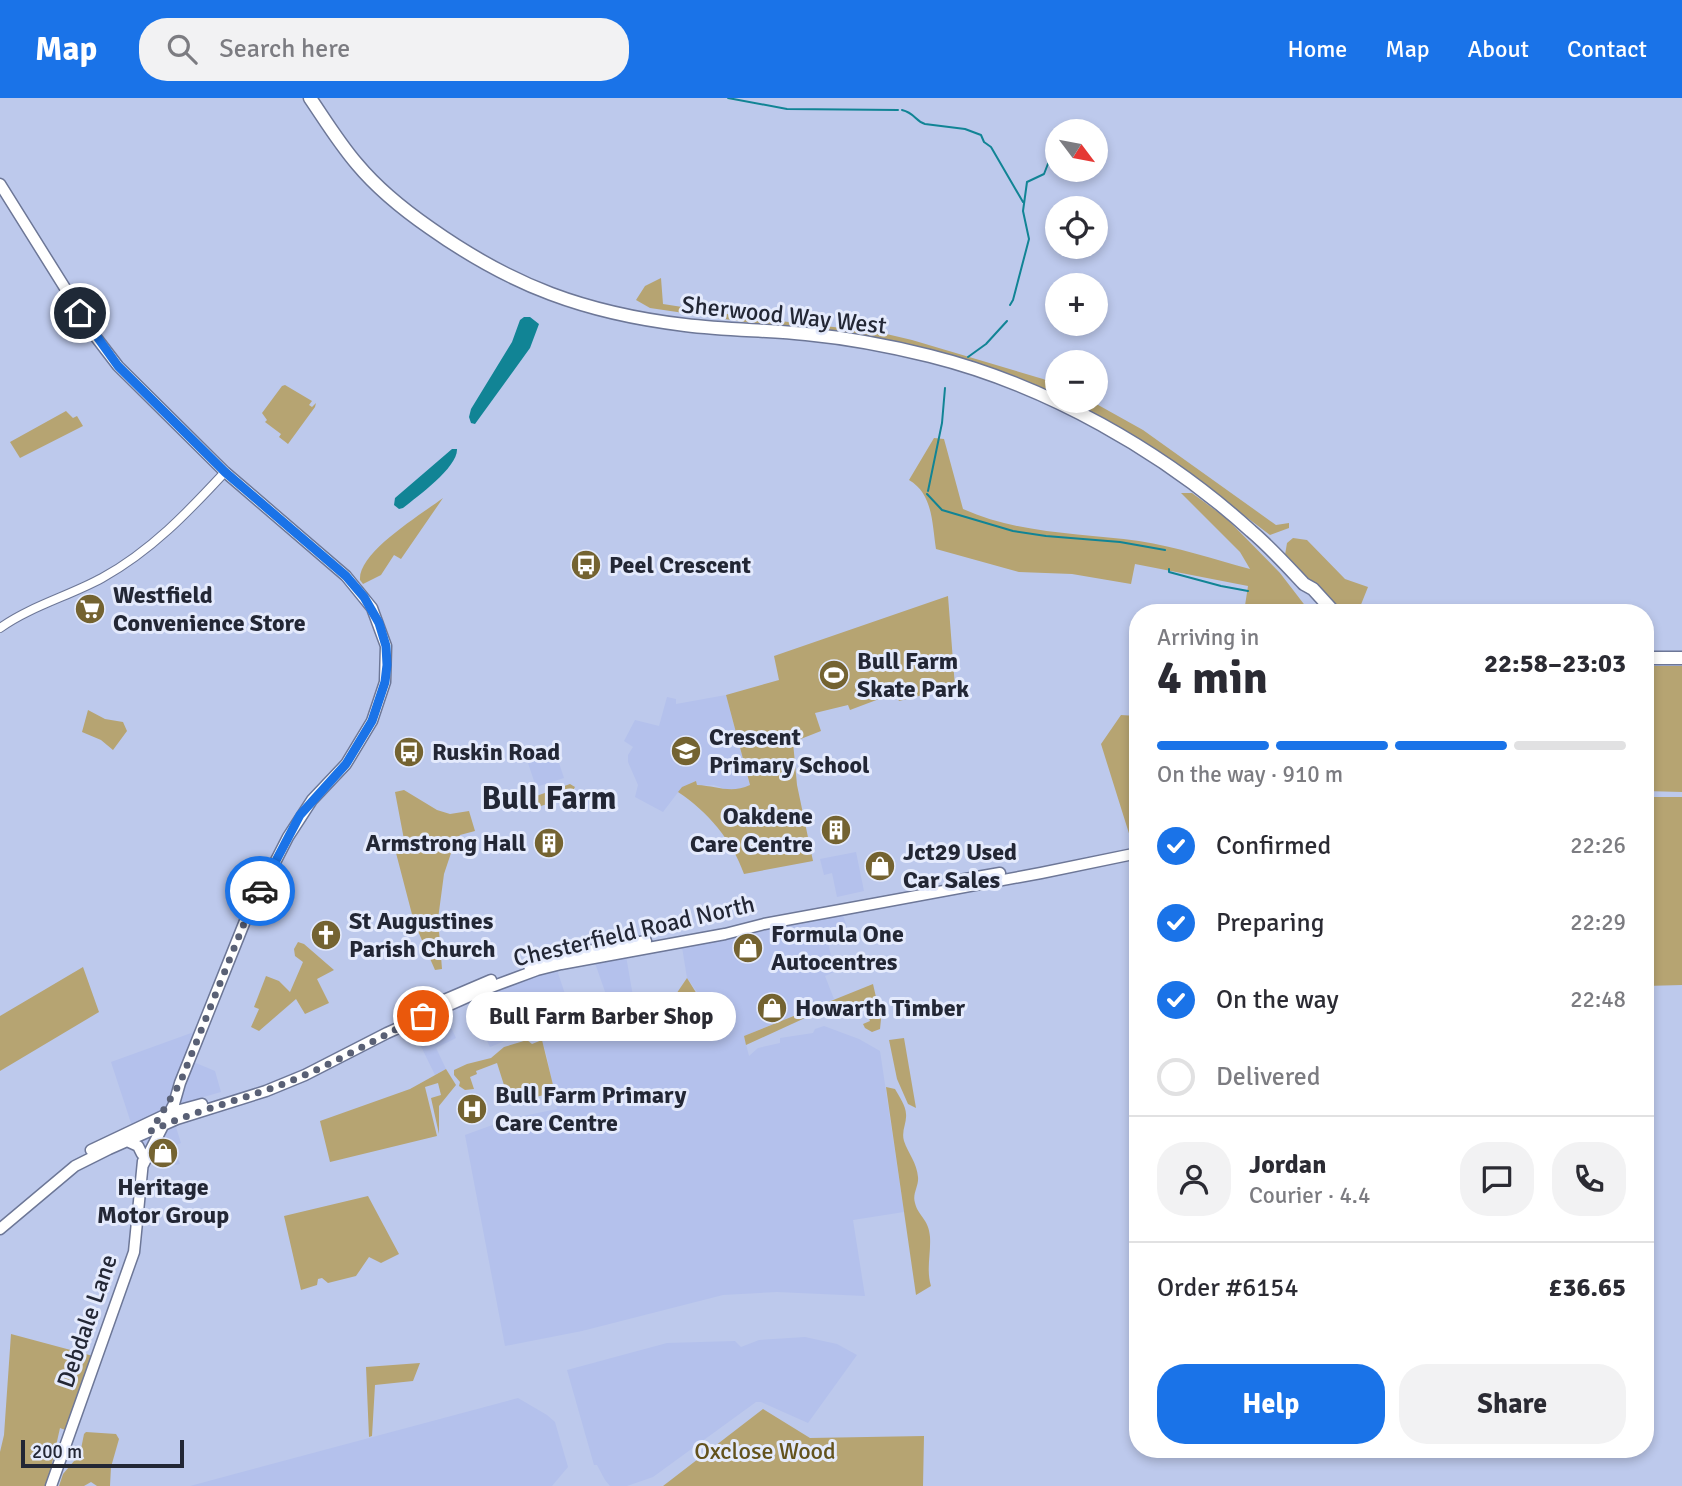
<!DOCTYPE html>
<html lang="en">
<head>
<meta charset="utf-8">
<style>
	:root { --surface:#fff; --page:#f2f2f3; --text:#2b2b33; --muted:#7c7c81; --line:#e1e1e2; --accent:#1a73e8 }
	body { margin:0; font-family:Signika,sans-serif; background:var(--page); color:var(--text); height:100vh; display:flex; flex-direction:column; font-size:26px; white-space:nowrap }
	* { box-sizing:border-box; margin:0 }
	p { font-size:23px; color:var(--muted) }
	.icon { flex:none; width:38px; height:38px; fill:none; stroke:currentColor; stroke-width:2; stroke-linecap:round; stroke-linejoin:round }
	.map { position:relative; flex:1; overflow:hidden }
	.side { position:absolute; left:1129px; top:506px; width:525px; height:854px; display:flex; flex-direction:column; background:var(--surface); border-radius:28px; box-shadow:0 4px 10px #0003 }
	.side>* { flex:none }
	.needle { width:46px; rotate:122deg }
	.controls { position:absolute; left:1045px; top:21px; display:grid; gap:14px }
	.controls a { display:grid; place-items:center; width:63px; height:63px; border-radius:50%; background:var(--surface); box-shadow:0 4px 10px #0003; font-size:35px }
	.scale { position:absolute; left:21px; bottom:18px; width:163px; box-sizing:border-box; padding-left:7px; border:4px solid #232735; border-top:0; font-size:19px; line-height:24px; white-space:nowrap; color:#232735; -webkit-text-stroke:5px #e4eafc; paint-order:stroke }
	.pin { position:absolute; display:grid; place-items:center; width:60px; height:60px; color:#fff; margin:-30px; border:4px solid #fff; border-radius:50%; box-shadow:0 2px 7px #0007 }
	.courier { position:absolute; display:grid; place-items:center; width:70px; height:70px; margin:-35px; border:5px solid #1a73e8; border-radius:50%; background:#fff; color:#222; box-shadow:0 2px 9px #0007 }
	.bubble { position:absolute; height:49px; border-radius:24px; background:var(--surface); box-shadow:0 4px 10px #0003; font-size:23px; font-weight:700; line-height:49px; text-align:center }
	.overview em { font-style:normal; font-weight:700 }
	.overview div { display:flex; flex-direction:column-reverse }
	.overview { display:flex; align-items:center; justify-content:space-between; height:119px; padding:0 28px }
	h1 { font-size:46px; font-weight:700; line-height:52px }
	.bar { display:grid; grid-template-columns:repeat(4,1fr); gap:10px 7px; align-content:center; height:84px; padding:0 28px }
	.bar i { height:9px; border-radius:5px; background:var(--line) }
	.bar .on { background:var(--accent) }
	.bar p { grid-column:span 4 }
	.line { display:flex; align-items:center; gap:18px; padding:0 28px; border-top:2px solid var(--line) }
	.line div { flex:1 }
	.round { display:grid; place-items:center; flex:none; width:74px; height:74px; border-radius:28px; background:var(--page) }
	ol { padding:0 28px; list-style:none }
	li { display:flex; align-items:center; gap:21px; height:77px }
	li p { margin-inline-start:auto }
	li .icon { padding:7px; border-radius:50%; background:var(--accent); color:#fff; stroke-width:4 }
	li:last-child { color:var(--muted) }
	li i { width:38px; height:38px; border:4px solid var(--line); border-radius:50% }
	.primary-button { display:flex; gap:14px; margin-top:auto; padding:14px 28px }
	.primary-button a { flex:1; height:80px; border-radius:28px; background:var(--accent); color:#fff; font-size:28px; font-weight:700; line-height:80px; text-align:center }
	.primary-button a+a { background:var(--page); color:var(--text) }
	header { display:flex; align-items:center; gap:42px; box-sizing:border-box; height:98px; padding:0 35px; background:var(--accent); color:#fff }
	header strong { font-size:33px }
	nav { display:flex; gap:38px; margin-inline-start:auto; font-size:24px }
	.search { width:490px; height:63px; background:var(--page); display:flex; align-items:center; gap:18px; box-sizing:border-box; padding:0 24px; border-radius:28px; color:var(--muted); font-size:26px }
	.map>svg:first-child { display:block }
	.built { fill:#b4c1ec }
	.green { fill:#b6a472 }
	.water { fill:#118495 }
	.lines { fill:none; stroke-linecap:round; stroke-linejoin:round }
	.stream { stroke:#118495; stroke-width:2 }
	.minor-casing { stroke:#6d7797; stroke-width:10 }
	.major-casing { stroke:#6d7797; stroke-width:13 }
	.highway-casing { stroke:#6d7797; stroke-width:15 }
	.minor { stroke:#fff; stroke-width:8 }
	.major { stroke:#fff; stroke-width:10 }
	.highway { stroke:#fff; stroke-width:12 }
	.done { stroke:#596075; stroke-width:7; stroke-dasharray:0 12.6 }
	.route { stroke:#1a73e8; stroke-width:9 }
	.labels { text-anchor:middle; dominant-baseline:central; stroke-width:6; stroke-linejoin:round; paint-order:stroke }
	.street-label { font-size:24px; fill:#232735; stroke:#e4eafc }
	.poi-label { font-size:24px; font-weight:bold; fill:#232735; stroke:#e4eafc; text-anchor:start }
	.park-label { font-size:24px; fill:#63521c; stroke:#e4eafc }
	.district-label { font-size:32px; font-weight:bold; fill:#232735; stroke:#e4eafc }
</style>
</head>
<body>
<header>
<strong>Map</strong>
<div class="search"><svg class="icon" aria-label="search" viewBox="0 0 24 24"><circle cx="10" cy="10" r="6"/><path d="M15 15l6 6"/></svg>Search here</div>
<nav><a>Home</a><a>Map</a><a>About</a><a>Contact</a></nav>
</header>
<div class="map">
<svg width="1682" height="1388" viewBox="0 0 1682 1388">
	<rect width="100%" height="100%" fill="#bdc9ec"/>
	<path class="built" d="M726,597l24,91 -20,5 -16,-6 -32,2 -19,25 -28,-15 3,-12 -10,-23v-7l5,-8 -9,-6 11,-21 24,6 8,-29 9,2v5z
		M556,656l8,24 -28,9 -8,-24z
		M856,754l8,39 -27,6 -5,-24 -8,2 -4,-16z
		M843,817l6,18 -21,8 6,31 -9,4 9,23 -90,37 5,20 9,-8 22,-5v-5l33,-5 2,-4 9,-3 35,13 21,12 24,161 -51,8 12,76 -88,-4 -54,3 -141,36 -77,15 -40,-211 44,-16 48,-10 -10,-52 -9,-29 -48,19 -21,-44 62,-26 26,-7 8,24 -5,2 9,28 -17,4 51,-7 34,-8 64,-7 -1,-10 -13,-18 -5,-31z
		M626,858l8,46 -24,4 -15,-43z
		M444,914l12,26 -20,10 10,21 -11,6 -23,-47z
		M194,934l-10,26 31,13 6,21 -28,8 -17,27 5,16 -8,3 7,18 -5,1 -4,-11 -18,4 -22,-35 -20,-61z
		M805,1239l32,7 20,11 -49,68 -47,-21h-5l-103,75 -26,9h-17l-5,-6 -8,-15h-3l-27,-95 100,-27 68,-2 6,6 18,-7z
		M518,1300l29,17 8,7 13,45 -16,19h-362z"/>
	<path class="green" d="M661,180l2,26 90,14 125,14 34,8 131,39 14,6v11l-213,-63 -92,-10 -102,-15 -14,-8 9,-14z
		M285,287l27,16 -3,4 3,2 4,-4 -1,4 -27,37 -9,-7 2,-3 -16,-12 2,-2 -5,-7 20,-27z
		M1066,303h25l52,29 133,95 13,-2v5l-19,7 -107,-81 -42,-25z
		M66,313l7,7 4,-2 6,10 -63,32 -10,-16z
		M934,340l10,1 19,70c56,25 117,24 176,32 38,6 74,18 111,28l-10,-17 -59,-59h11l34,25 54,55 30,39h-66l4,-26 -113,-22 -4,20 -59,-10 -53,-2 -83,-23c-4,-26 -3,-55 -27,-69z
		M443,400l-42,61 -7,-4 -13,20 -18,9 -3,-4c-2,-28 62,-66 83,-82z
		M1293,440l14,2 38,39 23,8 -10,25h-17l-56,-57 2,-12z
		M948,498l7,91 -56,14 -4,-8 -45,17 -2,-5 -33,8 6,18 -28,11 4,43 16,76 -69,13c-12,-34 -36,-62 -66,-82l4,-5 14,-6 1,4c20,1 34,9 53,0l-24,-90 53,-15 -5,-24z
		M1645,568h37v126l-37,-1z
		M88,612l17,9 18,3 4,9 -14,19 -12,-10 -19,-8z
		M1121,617l16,1 1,125 -6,2 -31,-99z
		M570,686l5,3 -6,10 -28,9 -16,-6z
		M404,692l33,20 13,4 19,-3 6,20 -15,4 -6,9 -10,30 -6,45 4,50 -7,1 -21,-48 -18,-69 10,-3 -11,-58z
		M1645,699h37v188l-37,1z
		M298,844l6,2 30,26 -17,9 12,24 -24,11 -9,-15 -37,32 -8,-4 8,-18 -5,-2 12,-31 13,5 11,11 13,-30 -8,-6 -1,-7z
		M83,869l16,45 -99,59v-55z
		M687,880l13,21 -25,5 -4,4c-40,6 -78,16 -118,28l-1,-8 60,-17 -2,-5 24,-4 3,4 33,-3z
		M873,886l8,35 -1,10 -8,3 -7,-4 -2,-4 7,-3 -7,-18 -9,3 -5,10 -9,-5 -35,7 -59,27 -2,-9z
		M904,940l12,70 -8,-4 -11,-25 -8,-39z
		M527,942l5,4 10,-4 12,49 -3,4 -41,11 -13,-41 -21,8 1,3 -7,3 4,12 -9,1 -6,-4 1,-4 -6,-7v-5l13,-6 24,-6 13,-11z
		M446,971l10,16 -17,21v28l-8,-36 10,-3 -3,-12 -13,4 12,49 -107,26 -10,-41 90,-32z
		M886,989l9,2c4,7 11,17 11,25 1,9 -5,17 -2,27 4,12 13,22 14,36 1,9 -6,17 -3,26 3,13 14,16 15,34 1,17 -4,32 1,49l-15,9z
		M368,1098l31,58 -18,9 -12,-6 -13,19 -28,7 -6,-5 -4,1 -1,6 -16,5 -17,-74z
		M11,1236l82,22 -25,75 -8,-3 -13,58h-47v-34l4,-17z
		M420,1265l-7,18 -38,4 -3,51 -3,1 -3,-70z
		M763,1311l47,29 114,-2 -1,50h-260z
		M86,1334l30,2 3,5 -8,28 -1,19h-13l-6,-4 -7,4h-25l4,-12 17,-20 4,-20z"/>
	<path class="water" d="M524,219h6l9,7 -9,24 -55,76 -4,-1 -2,-6 2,-8 41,-67 8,-22z
		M452,351h5c1,18 -39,47 -54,59l-4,1 -5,-4 1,-7z"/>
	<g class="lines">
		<path class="stream" d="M728,0l59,11 111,1
			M902,12c13,3 13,11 23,14l40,5 16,6 3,7 7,5 32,55
			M1010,207l3,-5 16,-61 -6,-28 4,-29 17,-8 7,-18 1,-12
			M968,259l18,-13 21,-23
			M928,393l14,-68 3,-35
			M927,396l15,16 71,21 33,5 74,6 45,8
			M1169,471v3l52,14 27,5"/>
		<g class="minor-casing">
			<path id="minor" d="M0,530c31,-22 69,-32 102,-50 49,-27 86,-66 123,-106"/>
		</g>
		<g class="major-casing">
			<path id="major" d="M0,86l95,152 23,30 107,106 121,104 26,32 14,38 -1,36 -13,39 -26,43 -34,36 -24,37 -43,84 -65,162 -6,21 -31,61
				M954,783l46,-8
				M529,868l36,-11 81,-14
				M409,917l82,-35
				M127,1043l11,5 4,8
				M91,1052l78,-37 33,-9
				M0,1131l75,-63 34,-17 68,-30 89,-28 39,-16 82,-42 96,-43 54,-20 24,-6 164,-30 39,-10 277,-51 97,-20
				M51,1388l83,-234 9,-91"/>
		</g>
		<g class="highway-casing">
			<path id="highway" d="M310,0c15,22 29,45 47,66 20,24 47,46 73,64 82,58 155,85 255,97 40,5 80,5 121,9 41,4 84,12 124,22 116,29 233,95 321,175 19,16 36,35 53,53l9,5 21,23
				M1645,560h37"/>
		</g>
		<use href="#minor" class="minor"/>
		<use href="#major" class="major"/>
		<use href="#highway" class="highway"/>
	</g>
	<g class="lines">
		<path class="done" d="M260,793l-15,30 -65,162 -29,48c44,-21 92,-31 137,-49 46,-18 89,-44 135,-66"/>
		<path class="route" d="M80,215l38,53 107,106 121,104 18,21 15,26 7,23 1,19 -2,17 -13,39 -26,43 -46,51 -40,76"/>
	</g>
	<defs>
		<g id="bus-disc" transform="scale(1.575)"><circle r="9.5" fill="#746331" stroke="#e4eafc"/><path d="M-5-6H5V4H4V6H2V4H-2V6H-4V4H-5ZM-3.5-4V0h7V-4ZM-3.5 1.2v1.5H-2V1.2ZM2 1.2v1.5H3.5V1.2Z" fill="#fff"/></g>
		<g id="supermarket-disc" transform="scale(1.575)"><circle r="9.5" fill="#746331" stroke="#e4eafc"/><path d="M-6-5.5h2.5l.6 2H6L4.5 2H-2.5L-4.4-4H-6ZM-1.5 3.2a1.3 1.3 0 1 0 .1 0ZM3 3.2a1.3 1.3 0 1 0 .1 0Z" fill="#fff"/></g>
		<g id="stadium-disc" transform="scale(1.575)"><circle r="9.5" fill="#746331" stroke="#e4eafc"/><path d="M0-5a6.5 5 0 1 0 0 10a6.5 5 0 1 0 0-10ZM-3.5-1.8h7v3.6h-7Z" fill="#fff"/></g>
		<g id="school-disc" transform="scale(1.575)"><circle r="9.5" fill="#746331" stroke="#e4eafc"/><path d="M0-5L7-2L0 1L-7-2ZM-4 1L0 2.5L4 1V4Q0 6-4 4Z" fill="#fff"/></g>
		<g id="building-disc" transform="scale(1.575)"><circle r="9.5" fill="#746331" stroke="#e4eafc"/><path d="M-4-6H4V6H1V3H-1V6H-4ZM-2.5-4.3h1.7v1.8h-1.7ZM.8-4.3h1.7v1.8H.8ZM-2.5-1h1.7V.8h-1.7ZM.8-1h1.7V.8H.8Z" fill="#fff"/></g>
		<g id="shop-disc" transform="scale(1.575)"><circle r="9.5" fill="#746331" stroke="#e4eafc"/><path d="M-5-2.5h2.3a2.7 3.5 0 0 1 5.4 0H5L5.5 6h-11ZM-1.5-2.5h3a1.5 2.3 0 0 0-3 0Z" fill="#fff"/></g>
		<g id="church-disc" transform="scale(1.575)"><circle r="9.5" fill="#746331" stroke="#e4eafc"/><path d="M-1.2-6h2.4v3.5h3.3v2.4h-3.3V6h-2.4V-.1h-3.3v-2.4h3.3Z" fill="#fff"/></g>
		<g id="hospital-disc" transform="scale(1.575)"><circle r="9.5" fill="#746331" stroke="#e4eafc"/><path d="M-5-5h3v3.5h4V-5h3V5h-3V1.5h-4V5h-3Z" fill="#fff"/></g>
	</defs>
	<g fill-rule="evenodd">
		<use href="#bus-disc" x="586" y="467"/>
		<use href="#supermarket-disc" x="90" y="511"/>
		<use href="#stadium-disc" x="834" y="577"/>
		<use href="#school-disc" x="686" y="653"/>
		<use href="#bus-disc" x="409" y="654"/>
		<use href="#building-disc" x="836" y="732"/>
		<use href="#building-disc" x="549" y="745"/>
		<use href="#shop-disc" x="880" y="768"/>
		<use href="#church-disc" x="326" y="837"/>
		<use href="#shop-disc" x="748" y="850"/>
		<use href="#shop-disc" x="772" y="910"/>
		<use href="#hospital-disc" x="472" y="1011"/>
		<use href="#shop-disc" x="163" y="1055"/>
	</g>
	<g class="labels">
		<g class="street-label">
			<text transform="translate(784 217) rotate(6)">Sherwood Way West</text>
			<text transform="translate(634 833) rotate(-13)">Chesterfield Road North</text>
			<text transform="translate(87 1223) rotate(-71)">Debdale Lane</text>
		</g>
		<g class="poi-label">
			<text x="609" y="467">Peel Crescent</text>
			<text x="113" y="497">Westfield<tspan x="113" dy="28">Convenience Store</tspan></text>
			<text x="857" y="563">Bull Farm<tspan x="857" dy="28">Skate Park</tspan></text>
			<text x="709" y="639">Crescent<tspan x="709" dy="28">Primary School</tspan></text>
			<text x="432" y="654">Ruskin Road</text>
			<text x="813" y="718" text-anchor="end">Oakdene<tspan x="813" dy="28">Care Centre</tspan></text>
			<text x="526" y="745" text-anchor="end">Armstrong Hall</text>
			<text x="903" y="754">Jct29 Used<tspan x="903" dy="28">Car Sales</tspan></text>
			<text x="349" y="823">St Augustines<tspan x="349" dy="28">Parish Church</tspan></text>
			<text x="771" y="836">Formula One<tspan x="771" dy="28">Autocentres</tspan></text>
			<text x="795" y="910">Howarth Timber</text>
			<text x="495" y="997">Bull Farm Primary<tspan x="495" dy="28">Care Centre</tspan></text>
			<text x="163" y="1089" text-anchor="middle">Heritage<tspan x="163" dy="28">Motor Group</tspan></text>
		</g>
		<g class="park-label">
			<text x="765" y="1353">Oxclose Wood</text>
		</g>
		<g class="district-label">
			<text x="549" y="700">Bull Farm</text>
		</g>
	</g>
</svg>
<div class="controls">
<a><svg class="needle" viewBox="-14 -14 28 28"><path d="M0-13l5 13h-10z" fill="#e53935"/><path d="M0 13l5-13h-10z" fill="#7c7c81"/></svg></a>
<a><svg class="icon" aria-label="locate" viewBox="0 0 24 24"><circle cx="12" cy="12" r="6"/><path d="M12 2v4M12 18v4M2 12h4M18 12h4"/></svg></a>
<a>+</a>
<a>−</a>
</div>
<div class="scale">200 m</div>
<div class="pin" style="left:423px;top:918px;background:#ea580c"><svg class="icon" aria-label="bag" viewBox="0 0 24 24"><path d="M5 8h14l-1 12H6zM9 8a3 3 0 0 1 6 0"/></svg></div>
<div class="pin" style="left:80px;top:215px;background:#1f2937"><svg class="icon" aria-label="home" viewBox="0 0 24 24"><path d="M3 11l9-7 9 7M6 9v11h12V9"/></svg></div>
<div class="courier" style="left:260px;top:793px"><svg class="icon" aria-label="car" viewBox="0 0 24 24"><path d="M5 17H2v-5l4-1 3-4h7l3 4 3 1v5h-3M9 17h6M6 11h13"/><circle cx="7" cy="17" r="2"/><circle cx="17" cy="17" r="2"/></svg></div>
<div class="bubble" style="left:466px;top:894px;width:270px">Bull Farm Barber Shop</div>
<section class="side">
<div class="overview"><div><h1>4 min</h1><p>Arriving in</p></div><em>22:58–23:03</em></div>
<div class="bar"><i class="on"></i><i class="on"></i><i class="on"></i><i></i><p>On the way · 910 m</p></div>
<ol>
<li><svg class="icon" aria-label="check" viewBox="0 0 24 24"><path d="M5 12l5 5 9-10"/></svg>Confirmed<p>22:26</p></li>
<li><svg class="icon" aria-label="check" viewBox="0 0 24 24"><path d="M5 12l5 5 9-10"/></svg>Preparing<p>22:29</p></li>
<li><svg class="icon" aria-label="check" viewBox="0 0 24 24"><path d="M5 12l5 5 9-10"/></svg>On the way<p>22:48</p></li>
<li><i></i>Delivered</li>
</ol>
<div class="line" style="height:126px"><a class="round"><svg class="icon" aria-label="person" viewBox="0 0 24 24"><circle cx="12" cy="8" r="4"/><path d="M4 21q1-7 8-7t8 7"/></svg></a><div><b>Jordan</b><p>Courier · 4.4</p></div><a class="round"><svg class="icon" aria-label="chat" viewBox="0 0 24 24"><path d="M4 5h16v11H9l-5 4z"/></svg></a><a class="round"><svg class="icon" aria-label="phone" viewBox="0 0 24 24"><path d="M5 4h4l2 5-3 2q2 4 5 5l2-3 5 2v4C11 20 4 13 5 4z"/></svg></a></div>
<div class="line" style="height:91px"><div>Order #6154</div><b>£36.65</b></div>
<div class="primary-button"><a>Help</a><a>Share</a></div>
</section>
</div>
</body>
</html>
